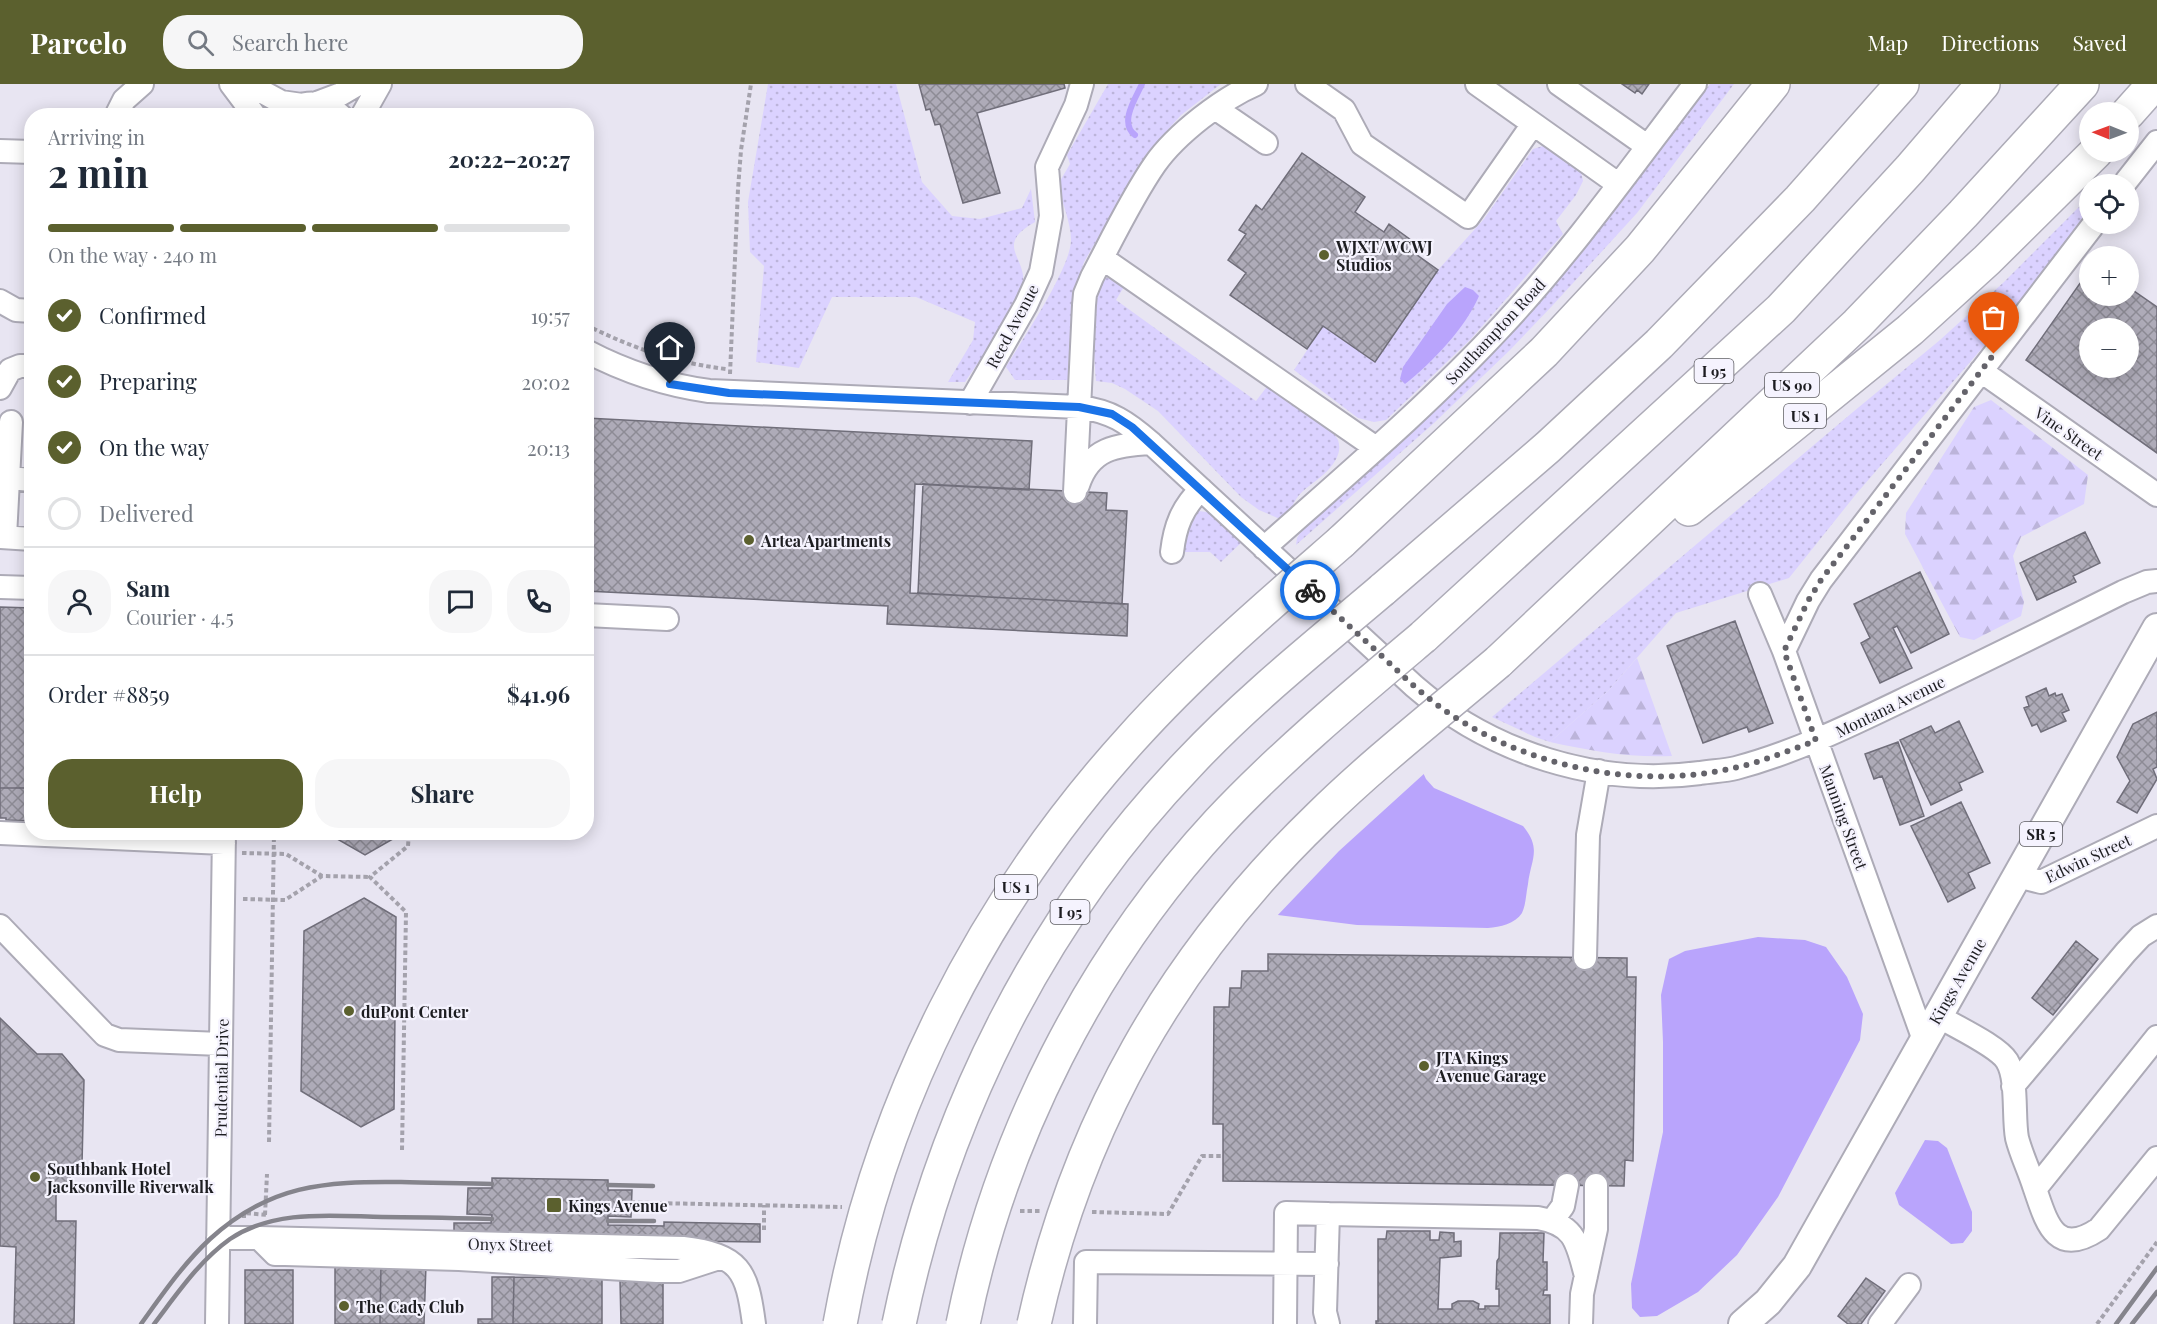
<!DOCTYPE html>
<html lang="en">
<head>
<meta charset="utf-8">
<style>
	:root { --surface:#fff; --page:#f6f6f7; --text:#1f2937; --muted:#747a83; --line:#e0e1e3; --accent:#5b602e }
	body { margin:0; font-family:"Playfair Display",serif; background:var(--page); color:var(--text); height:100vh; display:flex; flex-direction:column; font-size:22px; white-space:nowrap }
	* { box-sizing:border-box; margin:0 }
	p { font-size:20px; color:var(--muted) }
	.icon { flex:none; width:33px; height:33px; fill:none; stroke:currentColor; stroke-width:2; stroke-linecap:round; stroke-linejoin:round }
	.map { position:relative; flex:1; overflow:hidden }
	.panel { position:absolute; left:24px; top:24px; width:570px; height:732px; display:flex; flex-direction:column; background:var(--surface); border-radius:24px; box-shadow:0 3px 15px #0003 }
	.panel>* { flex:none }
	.needle { width:39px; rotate:271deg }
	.buttons { position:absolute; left:2079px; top:18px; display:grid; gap:12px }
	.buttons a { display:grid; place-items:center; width:60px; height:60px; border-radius:50%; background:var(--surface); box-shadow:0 3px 15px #0003; font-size:30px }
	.pin { position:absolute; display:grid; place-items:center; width:51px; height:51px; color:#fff; margin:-62px -26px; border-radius:50% 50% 50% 0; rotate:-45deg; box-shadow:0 0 6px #0007 }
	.pin .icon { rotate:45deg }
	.courier { position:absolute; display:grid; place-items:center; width:60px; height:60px; margin:-30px; border:4px solid #1a73e8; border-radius:50%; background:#fff; color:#222; box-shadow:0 2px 8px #0007 }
	.headline em { font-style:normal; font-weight:700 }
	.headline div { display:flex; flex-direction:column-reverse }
	.headline { display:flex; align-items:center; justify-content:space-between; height:102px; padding:0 24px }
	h1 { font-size:39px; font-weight:700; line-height:45px }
	.bar { display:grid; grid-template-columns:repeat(4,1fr); gap:9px 6px; align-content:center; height:72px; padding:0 24px }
	.bar i { height:8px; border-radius:4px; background:var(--line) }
	.bar .on { background:var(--accent) }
	.bar p { grid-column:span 4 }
	.line { display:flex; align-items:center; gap:15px; padding:0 24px; border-top:2px solid var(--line) }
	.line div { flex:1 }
	.round { display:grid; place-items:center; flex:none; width:63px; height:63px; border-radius:24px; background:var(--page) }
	ol { padding:0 24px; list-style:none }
	li { display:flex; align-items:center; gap:18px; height:66px }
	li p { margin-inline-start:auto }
	li .icon { padding:6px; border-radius:50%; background:var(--accent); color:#fff; stroke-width:4 }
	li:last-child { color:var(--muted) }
	li i { width:33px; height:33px; border:3px solid var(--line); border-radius:50% }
	.button { display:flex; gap:12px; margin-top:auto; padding:12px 24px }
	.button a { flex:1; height:69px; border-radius:24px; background:var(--accent); color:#fff; font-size:24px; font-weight:700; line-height:69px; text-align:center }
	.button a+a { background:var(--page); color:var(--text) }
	header { display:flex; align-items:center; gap:36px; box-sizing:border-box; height:84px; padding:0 30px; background:var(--accent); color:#fff }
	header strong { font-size:28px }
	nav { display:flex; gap:33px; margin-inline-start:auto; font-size:21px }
	.search { width:420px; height:54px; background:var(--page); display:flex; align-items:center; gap:15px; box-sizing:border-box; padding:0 21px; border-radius:24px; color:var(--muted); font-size:22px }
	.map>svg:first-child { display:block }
	.grass { fill:url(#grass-dots) }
	.forest { fill:url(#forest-firs) }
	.water { fill:#b9a4fc }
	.pier { fill:#e8e5f2 }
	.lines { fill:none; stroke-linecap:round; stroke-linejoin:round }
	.stream { stroke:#b9a4fc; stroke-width:6 }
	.building { fill:url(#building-cross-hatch); stroke:#706e7a; stroke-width:1.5; fill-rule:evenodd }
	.minor-casing { stroke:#adabb7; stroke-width:26 }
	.major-casing { stroke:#adabb7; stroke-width:32 }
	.highway-casing { stroke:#adabb7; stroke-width:36 }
	.path { stroke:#a4a2ac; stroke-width:4; stroke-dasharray:4.5 3; stroke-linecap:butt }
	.minor { stroke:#fff; stroke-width:22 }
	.major { stroke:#fff; stroke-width:28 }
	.highway { stroke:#fff; stroke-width:33 }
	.rail { stroke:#85848c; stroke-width:4.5 }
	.highway-bridge-casing { stroke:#adabb7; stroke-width:36; stroke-linecap:butt }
	.highway-bridge { stroke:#fff; stroke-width:33 }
	.done { stroke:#64636a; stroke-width:6; stroke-dasharray:0 10.8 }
	.route { stroke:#1a73e8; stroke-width:8 }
	.poi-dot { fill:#5b602e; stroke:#f5f3fe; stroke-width:2 }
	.labels { text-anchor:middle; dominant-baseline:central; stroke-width:4.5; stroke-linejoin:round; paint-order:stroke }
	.shield { fill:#f5f3fe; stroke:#5e5d63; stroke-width:1.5 }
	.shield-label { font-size:15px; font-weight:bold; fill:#1d1d21 }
	.poi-label { font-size:16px; font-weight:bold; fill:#1d1d21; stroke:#f5f3fe; text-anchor:start }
	.street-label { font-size:16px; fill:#1d1d21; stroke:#f5f3fe }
</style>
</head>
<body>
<header>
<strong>Parcelo</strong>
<div class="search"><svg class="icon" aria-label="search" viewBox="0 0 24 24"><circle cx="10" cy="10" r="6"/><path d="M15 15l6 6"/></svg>Search here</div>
<nav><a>Map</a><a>Directions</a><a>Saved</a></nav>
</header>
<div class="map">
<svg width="2157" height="1240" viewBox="0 0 2157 1240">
	<defs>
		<pattern id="grass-dots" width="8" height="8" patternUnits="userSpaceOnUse" patternTransform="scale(1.5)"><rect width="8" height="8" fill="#dbd2ff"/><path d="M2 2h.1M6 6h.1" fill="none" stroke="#bcb4da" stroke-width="1.8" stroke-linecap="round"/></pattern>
		<pattern id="forest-firs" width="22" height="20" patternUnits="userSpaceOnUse" patternTransform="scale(1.5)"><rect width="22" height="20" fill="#dbd2ff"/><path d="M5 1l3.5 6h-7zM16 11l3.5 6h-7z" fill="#bcb4da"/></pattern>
		<pattern id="building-cross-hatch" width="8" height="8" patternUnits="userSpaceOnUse" patternTransform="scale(1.5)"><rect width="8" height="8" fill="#aeabb8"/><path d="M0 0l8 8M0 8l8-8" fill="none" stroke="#8d8b95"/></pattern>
	</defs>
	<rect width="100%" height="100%" fill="#e8e5f2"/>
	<path class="grass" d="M768,0h128l26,98 30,34 28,3 42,-11 9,-19 4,33c-44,25 -4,35 -13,68 -8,26 -41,68 -57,92h-17l25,-42 2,-18 -59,-25h-84l-33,71 -43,-6 8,-96 -14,-14 -2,-50z
		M1108,0h113l-40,31 -34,38 -63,109 -10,28 -5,90h-54l-9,-13c16,-27 65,-99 65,-127 0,-18 -10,-40 -14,-58l3,-1 10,-17 -3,-9z
		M1710,0h24l-97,129 -85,93 -42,44 -76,73 -138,122 1,-7 6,-10 312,-322z
		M1543,62l38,26 2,9 -7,14 -20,26 7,13 -93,106 -84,80 -12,2 -16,-4 -64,-48 29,-44 52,36 63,-92 46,-51 49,-70z
		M2089,113v17l-24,38 -208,241 -68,85 -113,35 -68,78 -58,51 -15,-5 -43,-20 361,-305 87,-72 64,-58z
		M1106,194h11l8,7 -9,15 140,101 13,-17c14,11 62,41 69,56 4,11 -2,21 -9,29 -10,12 -26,18 -34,32 -4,6 -4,14 -8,21l-28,-12 -18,-13 -83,-86 -33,-22 -13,-6 -16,-2c-2,-28 -7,-81 10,-103z
		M1199,427l14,2 31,27 -23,22 -11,-10h-30l11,-39z"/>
	<path class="forest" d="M1991,316l97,75 -4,29 -63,33 -8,19 11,46 -3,14 -47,24 -14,-3 -55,-103 1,-21 68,-106z
		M1637,574l35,98c-41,2 -81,-5 -122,-14l58,-51z"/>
	<path class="water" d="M1465,203l8,3 6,6c-13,31 -47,67 -74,88l-5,-5 3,-12 44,-63z
		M1420,682l6,13 8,9 89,38c19,23 8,33 5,58 -2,9 -2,21 -6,29 -7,11 -22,14 -34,15l-131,-3 -94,-12z
		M1758,853l47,3 21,7 21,30 16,37 -3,26 -82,157 -41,58 -39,37 -41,24 -17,1 -8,-9 -1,-24 32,-152v-90l-2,-47 8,-36 16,-8z
		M1925,1056l13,1 9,7 25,64v19l-9,12 -12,1 -52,-39 -4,-12z"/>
	<path class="pier" d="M1400,671l12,2 10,7 4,8 -87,79 -64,67 -14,-3 -5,-8 -2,-14z"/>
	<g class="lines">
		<path class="stream" d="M1135,51c-16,-12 0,-36 7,-51"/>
	</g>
	<path class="building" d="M919,0h145l1,4 -88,25 23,80 -37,10 -23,-79 -5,1 -5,-16 -4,1z
		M1622,0h27l-7,10 -5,-4 -2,3z
		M1302,69l63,44 -10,15 29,20 5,-8 26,19 -5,7 28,20 -63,92 -52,-36 -16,23 -77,-54 16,-22 -18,-13 18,-26 -7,-4 17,-25 6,5z
		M2090,185v27h38v-9l29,20v146l-131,-93zM2090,244h38v40h-38z
		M586,334l446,23 -3,49 -114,-6 -5,109 218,11 -1,32 -240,-12 1,-18 -302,-15z
		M923,400l184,9 -1,17 21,1 -5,93 -204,-11z
		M2085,448l15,31 -27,13 3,6 -39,18 -17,-37z
		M1920,488l29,62 -38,19 -14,-27 -4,2 19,40 -32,15 -19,-40 9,-5 -16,-34z
		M0,523l32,1v180h-32z
		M1735,537l38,102 -24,9 -2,-5 -44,16 -36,-97z
		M2046,604l3,8 6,-3 1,3 6,-2 7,16 -7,3 4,8 -25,11 -4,-8 -5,2 -8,-18 5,-2 -3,-9z
		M2157,628v55l-4,2 4,10 -20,34 -20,-11 13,-21 -13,-24 16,-33z
		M1959,637l24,51 -24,11 3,7 -31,15 -31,-65 31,-14 4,7z
		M1898,658l26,74 -24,9 -18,-49 -8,3 -9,-25z
		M0,704h32v33l-26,-1v-2h-6z
		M1961,718l29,61 -22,10 7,15 -27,14 -37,-76z
		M325,748h73v4l-33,19z
		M364,814l32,19 -2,192 -33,18 -60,-36 3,-160z
		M2076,857l22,18 -45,56 -21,-17z
		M1268,870l359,4v19h9l-3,184 -8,-1 -1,26 -401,-5v-57h-10l1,-117h15l1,-19h11l1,-17h26z
		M0,934l37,36h25l22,26 -2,85h-12v24h-14v32h20l-2,103h-60l2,-77 -16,-1z
		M492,1094l116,2v10h24l-1,27 -23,-1v9l56,1v-4l96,2v18l-306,-4v-15h37l1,-8 -25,-1 1,-26h24z
		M1387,1147h43v9h9l1,-8 14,1v9l7,-1v15l-21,2 -2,51h14v-5l6,-3h15l6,3 -1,5h7v-3h14v-17h-3l1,-28 2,-3 1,-25h44l-1,29h4v28h-3l-1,5h7v29h-174v-3h2v-82h8z
		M335,1179l46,1 -1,60h-45z
		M381,1180l45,1 -2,59h-44z
		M245,1186h48v54h-48z
		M492,1193h22l-1,47h-35v-5h14z
		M514,1193l88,1v46h-89z
		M1866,1194l19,13 -24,33h-13l-10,-8z
		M663,1195v45h-42l-1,-44z"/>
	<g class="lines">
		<g class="minor-casing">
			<path id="minor" d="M231,0l24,32
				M248,0l33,18 21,3
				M1307,0l37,26 18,34 106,73 65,-93
				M1477,0l141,100
				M1559,0l88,62
				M317,19l24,-9 17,-10
				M1215,24l51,35
				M116,32l8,-16 18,-16
				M284,32c17,-17 40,-16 57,0
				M362,32l18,-32
				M0,67l32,1
				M2124,100l33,-42
				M1102,174l274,190
				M0,217l16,9 16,1
				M586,267c40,21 79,34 123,40l370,16c32,4 48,15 72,36l263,243c77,67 184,101 286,87 12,-2 24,-2 36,-5 60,-16 115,-43 171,-70 73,-35 144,-70 216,-106l24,-10 10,-1
				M1981,287l176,124
				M0,304l10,-18 10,-4h12
				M970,319l56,-98 15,-33 10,-56 -4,-49 29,-62 6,-21
				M8,394l24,2
				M1078,401c12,-37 38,-40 73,-42
				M1075,408l9,-187 1,-11 7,-17c19,-36 40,-80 63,-113 21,-30 68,-66 101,-80
				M0,453l32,2
				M5,453l6,-115
				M1264,464c81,-72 165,-143 239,-223 70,-75 130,-160 192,-241
				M1172,468c3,-26 10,-44 29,-63
				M0,503l32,1
				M1760,510l24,57 140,389
				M586,531l81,4
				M1784,567l24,-50 13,-21 273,-356
				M0,749l224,10
				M2017,792l24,6 116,-56
				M0,842l105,109 14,5 102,4
				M1585,874l3,-123 11,-64
				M1938,932c16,10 60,30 69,45 11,18 6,56 10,77 4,16 12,32 17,48 12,34 20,73 65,43l58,-71
				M2013,1002l113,-134 15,-16 16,-10
				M2035,1105l122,-152
				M1552,1137l11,-15 4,-21
				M218,1154h41l424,10c57,7 64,22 71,76
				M259,1154l16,16h10l174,5 198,12h22l37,-12h9
				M217,1240l7,-492
				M1085,1240l1,-62 241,2
				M1285,1240l1,-111 42,1
				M1328,1240l-3,-12 3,-98 210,4c38,7 39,25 48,58
				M1581,1240l1,-30 14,-65v-44
				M1880,1240l29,-39"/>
		</g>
		<g class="major-casing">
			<path id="major" d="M1743,1240l25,-22 29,-36 360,-638"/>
		</g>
		<g class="highway-casing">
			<path id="highway" d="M2128,29l26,-29
				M1689,425l221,-179 77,-70 109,-108
				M1341,458l203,-190 96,-103 133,-165
				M1382,506l166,-143 111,-103 141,-145 102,-115
				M1423,553l358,-328 129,-140 73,-85
				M1498,578l359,-338 106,-110 119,-130"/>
		</g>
		<path class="path" d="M586,241c46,23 90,38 140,44
			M730,290l8,-185 3,-39 10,-66
			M242,769l44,1 36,22
			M243,815l42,1 37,-24 48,1
			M269,1058l5,-310
			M402,1066l4,-238 -36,-35 38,-31 1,-14
			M608,1118l234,5
			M1020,1127h20
			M1092,1128l76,2 34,-58h21
			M265,1131l2,-41
			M244,1134v-5l24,2
			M764,1146v-25
			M2097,1240l60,-82"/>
		<use href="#minor" class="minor"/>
		<use href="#major" class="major"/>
		<use href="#highway" class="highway"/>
		<path class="rail" d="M608,1101l45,1
			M608,1137h46
			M141,1240c21,-29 42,-60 69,-85 59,-54 114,-58 191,-57 30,1 61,1 91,2
			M154,1240c23,-30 45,-63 76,-85 45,-30 101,-23 152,-22 36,0 73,1 110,2
			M2116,1240l41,-56
			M2132,1240l25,-32"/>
		<g class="highway-bridge-casing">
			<path id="highway-bridge" d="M840,1240c39,-218 143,-422 292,-586 64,-71 137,-133 209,-196
				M899,1240c43,-209 142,-407 290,-561 59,-63 127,-117 193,-173
				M963,1240c37,-184 128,-364 256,-502 63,-67 134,-126 204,-185
				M1034,1240c44,-200 138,-365 285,-507 56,-55 119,-104 179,-155"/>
		</g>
		<use href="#highway-bridge" class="highway-bridge"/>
	</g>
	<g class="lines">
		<path class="done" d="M1310,506c25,23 49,45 74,68 21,20 42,40 66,56 81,54 189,76 284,54 28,-6 55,-18 82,-27l-32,-90 24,-50 13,-21 173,-226"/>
		<path class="route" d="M670,300l59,9 350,14 33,7 20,13 178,163"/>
	</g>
	<g class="poi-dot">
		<circle cx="1324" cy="171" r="6"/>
		<circle cx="749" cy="456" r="6"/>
		<circle cx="349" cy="927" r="6"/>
		<circle cx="1424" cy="982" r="6"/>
		<circle cx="35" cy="1093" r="6"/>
		<rect x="546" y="1113" width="16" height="16" rx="3"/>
		<circle cx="344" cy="1222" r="6"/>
	</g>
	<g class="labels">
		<g class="shield">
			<rect x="1694.5" y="275" width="39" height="24" rx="4.5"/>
			<rect x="1765" y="289" width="54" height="24" rx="4.5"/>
			<rect x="1784" y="320" width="42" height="24" rx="4.5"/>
			<rect x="2020" y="738" width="42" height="24" rx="4.5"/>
			<rect x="995" y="791" width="42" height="24" rx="4.5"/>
			<rect x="1050.5" y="816" width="39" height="24" rx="4.5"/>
		</g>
		<g class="shield-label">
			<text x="1714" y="287">I 95</text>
			<text x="1792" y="301">US 90</text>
			<text x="1805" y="332">US 1</text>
			<text x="2041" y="750">SR 5</text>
			<text x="1016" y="803">US 1</text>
			<text x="1070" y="828">I 95</text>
		</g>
		<g class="poi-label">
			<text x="1336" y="162">WJXT/WCWJ<tspan x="1336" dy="18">Studios</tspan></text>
			<text x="761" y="456">Artea Apartments</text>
			<text x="361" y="927">duPont Center</text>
			<text x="1436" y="973">JTA Kings<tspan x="1436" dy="18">Avenue Garage</tspan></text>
			<text x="47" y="1084">Southbank Hotel<tspan x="47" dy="18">Jacksonville Riverwalk</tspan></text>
			<text x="568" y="1121">Kings Avenue</text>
			<text x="356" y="1222">The Cady Club</text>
		</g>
		<g class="street-label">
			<text transform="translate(1012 242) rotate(-62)">Reed Avenue</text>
			<text transform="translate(1495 247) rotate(-47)">Southampton Road</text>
			<text transform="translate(2069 349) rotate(35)">Vine Street</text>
			<text transform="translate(1890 622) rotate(-26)">Montana Avenue</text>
			<text transform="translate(1844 733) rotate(70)">Manning Street</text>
			<text transform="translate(2088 774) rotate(-25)">Edwin Street</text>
			<text transform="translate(1957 897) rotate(-60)">Kings Avenue</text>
			<text transform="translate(221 994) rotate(-89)">Prudential Drive</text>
			<text transform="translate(510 1160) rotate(1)">Onyx Street</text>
		</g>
	</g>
</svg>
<div class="buttons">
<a><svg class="needle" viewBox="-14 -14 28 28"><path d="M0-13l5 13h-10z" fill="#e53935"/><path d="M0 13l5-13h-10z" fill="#747a83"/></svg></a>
<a><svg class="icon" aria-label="locate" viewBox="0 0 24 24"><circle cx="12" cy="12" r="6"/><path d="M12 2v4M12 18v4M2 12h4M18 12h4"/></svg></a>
<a>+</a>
<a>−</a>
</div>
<div class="pin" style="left:1994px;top:270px;background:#ea580c"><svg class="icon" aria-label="bag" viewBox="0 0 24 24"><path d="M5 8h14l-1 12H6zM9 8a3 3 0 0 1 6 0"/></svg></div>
<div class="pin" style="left:670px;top:300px;background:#1f2937"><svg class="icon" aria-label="home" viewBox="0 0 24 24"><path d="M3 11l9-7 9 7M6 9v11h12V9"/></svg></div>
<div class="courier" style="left:1310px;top:506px"><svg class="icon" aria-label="bike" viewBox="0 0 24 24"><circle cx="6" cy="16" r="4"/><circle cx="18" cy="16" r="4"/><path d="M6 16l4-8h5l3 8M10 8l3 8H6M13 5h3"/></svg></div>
<section class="panel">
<div class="headline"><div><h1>2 min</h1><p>Arriving in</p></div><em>20:22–20:27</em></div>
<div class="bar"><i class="on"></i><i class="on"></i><i class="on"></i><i></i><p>On the way · 240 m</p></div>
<ol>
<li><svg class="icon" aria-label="check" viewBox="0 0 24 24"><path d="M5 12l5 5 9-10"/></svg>Confirmed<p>19:57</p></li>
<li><svg class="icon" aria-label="check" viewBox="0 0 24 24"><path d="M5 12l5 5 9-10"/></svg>Preparing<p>20:02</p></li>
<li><svg class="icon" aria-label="check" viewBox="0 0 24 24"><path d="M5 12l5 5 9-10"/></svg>On the way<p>20:13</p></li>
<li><i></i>Delivered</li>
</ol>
<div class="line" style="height:108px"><a class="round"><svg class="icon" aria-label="person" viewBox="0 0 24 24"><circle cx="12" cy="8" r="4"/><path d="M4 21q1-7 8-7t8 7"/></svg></a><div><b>Sam</b><p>Courier · 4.5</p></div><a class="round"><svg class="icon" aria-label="chat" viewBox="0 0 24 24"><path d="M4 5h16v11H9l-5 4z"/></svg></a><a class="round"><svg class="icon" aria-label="phone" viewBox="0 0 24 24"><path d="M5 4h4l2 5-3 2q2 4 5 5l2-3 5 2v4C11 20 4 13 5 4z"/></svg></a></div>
<div class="line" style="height:78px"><div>Order #8859</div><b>$41.96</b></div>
<div class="button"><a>Help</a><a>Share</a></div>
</section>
</div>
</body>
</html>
